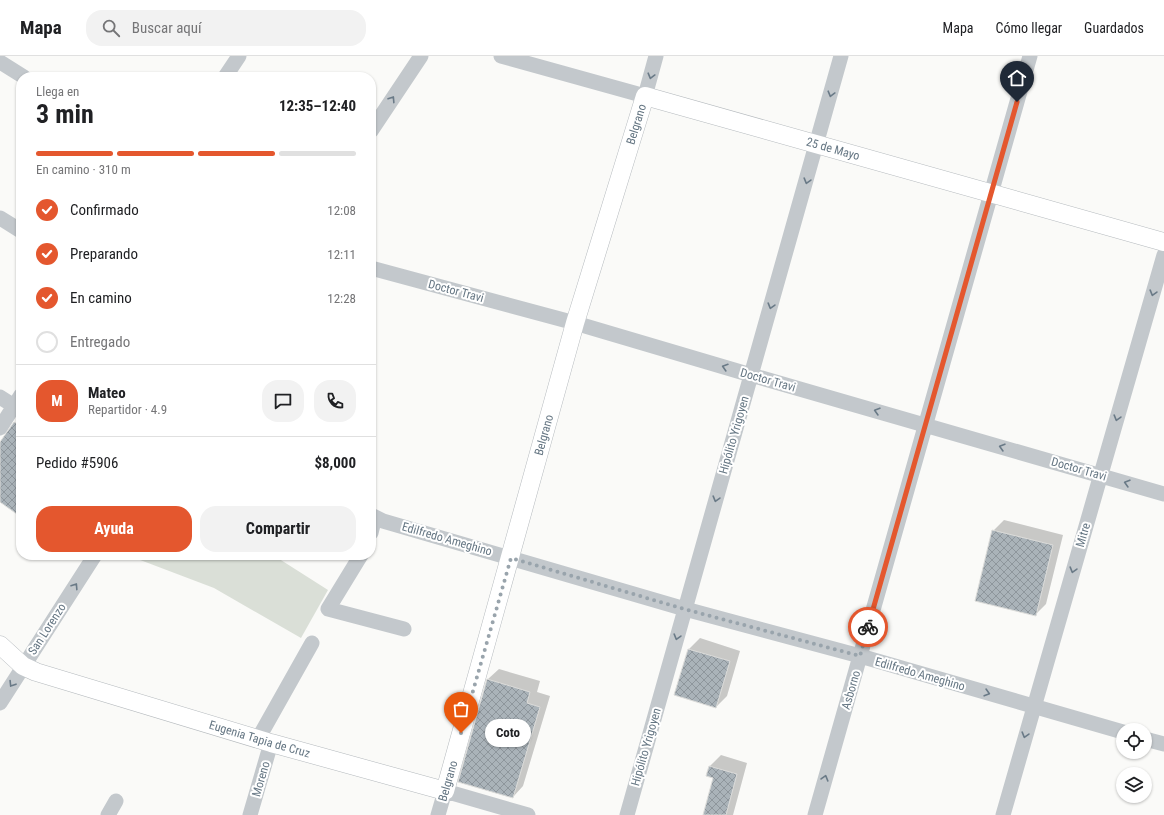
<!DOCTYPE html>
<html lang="es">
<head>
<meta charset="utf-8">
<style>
	:root { --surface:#fff; --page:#f2f2f2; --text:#202124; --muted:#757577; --line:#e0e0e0; --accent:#e4572e }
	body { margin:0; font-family:"Roboto Condensed",sans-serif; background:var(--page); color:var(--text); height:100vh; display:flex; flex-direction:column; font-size:15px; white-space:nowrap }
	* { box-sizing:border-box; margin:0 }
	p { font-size:13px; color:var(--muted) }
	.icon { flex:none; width:22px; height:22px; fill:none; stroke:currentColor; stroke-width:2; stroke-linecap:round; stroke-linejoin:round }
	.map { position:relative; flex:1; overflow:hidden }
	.sheet { position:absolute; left:16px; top:16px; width:360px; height:488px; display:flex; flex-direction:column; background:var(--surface); border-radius:16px; box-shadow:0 1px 3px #0004 }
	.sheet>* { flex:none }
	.controls { position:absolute; left:1116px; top:667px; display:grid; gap:8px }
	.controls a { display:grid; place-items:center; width:36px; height:36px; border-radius:50%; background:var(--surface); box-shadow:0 1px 3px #0004; font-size:20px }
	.pin { position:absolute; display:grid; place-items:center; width:34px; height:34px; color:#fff; margin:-41px -17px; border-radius:50% 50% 50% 0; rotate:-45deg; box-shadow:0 0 4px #0007 }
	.pin .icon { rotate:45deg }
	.courier { position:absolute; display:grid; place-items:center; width:40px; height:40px; margin:-20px; border:3px solid #e4572e; border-radius:50%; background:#fff; color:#222; box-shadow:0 1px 5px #0007 }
	.bubble { position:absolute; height:28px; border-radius:14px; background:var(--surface); box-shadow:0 1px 3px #0004; font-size:13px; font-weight:700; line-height:28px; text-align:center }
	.overview em { font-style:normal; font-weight:700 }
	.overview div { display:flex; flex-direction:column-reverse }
	.overview { display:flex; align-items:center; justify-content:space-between; height:68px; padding:0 20px }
	h1 { font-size:26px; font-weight:700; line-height:30px }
	.bar { display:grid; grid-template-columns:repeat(4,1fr); gap:6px 4px; align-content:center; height:48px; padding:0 20px }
	.bar i { height:5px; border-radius:3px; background:var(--line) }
	.bar .current { background:var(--accent) }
	.bar p { grid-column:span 4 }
	.line { display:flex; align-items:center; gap:10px; padding:0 20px; border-top:1px solid var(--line) }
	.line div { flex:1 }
	.round { display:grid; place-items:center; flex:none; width:42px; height:42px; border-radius:16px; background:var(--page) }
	ol { padding:0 20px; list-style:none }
	li { display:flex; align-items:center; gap:12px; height:44px }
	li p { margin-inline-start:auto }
	li .icon { padding:4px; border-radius:50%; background:var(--accent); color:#fff; stroke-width:4 }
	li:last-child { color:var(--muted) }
	li i { width:22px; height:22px; border:2px solid var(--line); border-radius:50% }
	.action { display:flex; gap:8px; margin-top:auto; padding:8px 20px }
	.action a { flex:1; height:46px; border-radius:16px; background:var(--accent); color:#fff; font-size:16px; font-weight:700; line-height:46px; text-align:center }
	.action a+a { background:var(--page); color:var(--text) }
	header { display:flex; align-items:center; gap:24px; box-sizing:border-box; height:56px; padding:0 20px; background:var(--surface); border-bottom:1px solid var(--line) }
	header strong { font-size:19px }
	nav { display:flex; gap:22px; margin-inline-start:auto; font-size:14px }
	.search { width:280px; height:36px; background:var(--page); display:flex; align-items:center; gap:10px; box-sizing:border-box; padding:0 14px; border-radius:16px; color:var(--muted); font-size:15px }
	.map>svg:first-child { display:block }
	.garden { fill:#dadfd7 }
	.shadow { fill:#0003 }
	.building { fill:url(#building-cross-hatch); stroke:#dcdcda }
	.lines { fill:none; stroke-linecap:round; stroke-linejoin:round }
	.major-casing { stroke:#b5babe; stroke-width:19 }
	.minor { stroke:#c3c8cc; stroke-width:15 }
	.major { stroke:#fff; stroke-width:18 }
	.oneway { stroke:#6a7a87 }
	.done { stroke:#99a4ac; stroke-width:4; stroke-dasharray:0 7.2 }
	.route { stroke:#e4572e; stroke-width:5 }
	.labels { text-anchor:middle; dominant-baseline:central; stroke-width:4; stroke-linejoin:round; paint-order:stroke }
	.street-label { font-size:12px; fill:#657683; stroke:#fff }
</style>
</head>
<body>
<header>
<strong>Mapa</strong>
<div class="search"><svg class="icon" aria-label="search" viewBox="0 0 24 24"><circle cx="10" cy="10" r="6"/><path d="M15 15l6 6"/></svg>Buscar aquí</div>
<nav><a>Mapa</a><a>Cómo llegar</a><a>Guardados</a></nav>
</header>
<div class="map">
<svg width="1164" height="759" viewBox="0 0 1164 759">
	<defs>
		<pattern id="building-cross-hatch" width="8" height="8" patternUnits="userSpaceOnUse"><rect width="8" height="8" fill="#aab3b9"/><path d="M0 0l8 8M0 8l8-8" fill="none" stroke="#8e969c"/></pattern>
	</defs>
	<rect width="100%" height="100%" fill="#fafaf8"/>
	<path class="garden" d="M127,499h146l55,35 -27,48 -87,-50z"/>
	<path class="shadow" d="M21,361v99l-21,-15v-57z
		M1004,464l59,15 -17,69 -11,11 -42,-84z
		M700,582l40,13 -13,45 -11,11 -40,-13 13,-45z
		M499,613l41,12 -3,11 13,4 -27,90 -10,11 -25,-118z
		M721,699l26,8 -14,52h-29l10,-38 -6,-2 2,-9z"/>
	<path class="building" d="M14,366l7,4v91l-21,-15v-60z
		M992,474l61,15 -17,71 -61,-15z
		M688,593l42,12 -14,47 -42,-13z
		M487,623l43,13 -3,11 13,4 -27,91 -55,-16z
		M709,710l28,8 -11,41h-23l10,-37 -7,-2z"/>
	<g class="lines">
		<g class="major-casing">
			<g id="major">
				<path id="s1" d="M0,589l23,21 13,6 235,71 174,48 130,-468 70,-227 519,146"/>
			</g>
		</g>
		<path class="minor" d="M501,0l144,40 11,-40
			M0,6l24,15
			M225,21l14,-21
			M371,75l50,-75
			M0,162l21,13
			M371,212l204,55 176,52 413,119
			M0,341l14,9
			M0,372l21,-33
			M371,459l12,6 302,88 175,47 263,76
			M371,477l4,-16
			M361,499l-33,54 76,20
			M0,647l95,-148
			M258,683l54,-96
			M1145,683l19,5
			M108,759l8,-14
			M250,759l21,-72
			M438,759l7,-24 83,24
			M627,759l214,-759
			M815,759l215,-759
			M1003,759l161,-560"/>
		<use href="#major" class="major"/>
	</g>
	<defs><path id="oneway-chevron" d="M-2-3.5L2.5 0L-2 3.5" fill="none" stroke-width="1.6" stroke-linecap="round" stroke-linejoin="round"/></defs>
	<g class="oneway">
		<use href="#oneway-chevron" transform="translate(651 20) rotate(105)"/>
		<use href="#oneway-chevron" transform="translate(831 38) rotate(105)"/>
		<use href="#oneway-chevron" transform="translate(392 43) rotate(-57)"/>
		<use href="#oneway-chevron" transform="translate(807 125) rotate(106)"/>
		<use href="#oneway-chevron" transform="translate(1153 237) rotate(106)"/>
		<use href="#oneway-chevron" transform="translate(771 250) rotate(106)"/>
		<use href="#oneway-chevron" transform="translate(725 311) rotate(-163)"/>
		<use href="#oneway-chevron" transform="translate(877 355) rotate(-164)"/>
		<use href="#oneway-chevron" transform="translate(1117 362) rotate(106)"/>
		<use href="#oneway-chevron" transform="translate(1002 391) rotate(-164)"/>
		<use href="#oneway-chevron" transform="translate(1127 427) rotate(-164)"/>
		<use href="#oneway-chevron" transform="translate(716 443) rotate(106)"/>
		<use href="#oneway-chevron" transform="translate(1073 514) rotate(106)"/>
		<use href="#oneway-chevron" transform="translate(75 530) rotate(-57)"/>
		<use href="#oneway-chevron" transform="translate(677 581) rotate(106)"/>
		<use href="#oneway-chevron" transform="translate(12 628) rotate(122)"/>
		<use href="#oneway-chevron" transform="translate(987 637) rotate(16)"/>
		<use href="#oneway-chevron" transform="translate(1025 679) rotate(106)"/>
		<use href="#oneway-chevron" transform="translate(825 722) rotate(-74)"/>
	</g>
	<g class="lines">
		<path class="done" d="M461,677l50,-175 173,51 176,47 8,-29"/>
		<path class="route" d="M868,571l149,-525"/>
	</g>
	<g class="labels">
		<g class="street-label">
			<text stroke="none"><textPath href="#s1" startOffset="1165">Belgrano</textPath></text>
			<text stroke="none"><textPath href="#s1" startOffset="1390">25 de Mayo</textPath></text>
			<text transform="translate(456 235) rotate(15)">Doctor Travi</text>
			<text transform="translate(768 324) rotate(16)">Doctor Travi</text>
			<text stroke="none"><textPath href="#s1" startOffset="841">Belgrano</textPath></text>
			<text transform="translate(734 379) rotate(-74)">Hipólito Yrigoyen</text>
			<text transform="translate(1079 413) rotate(16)">Doctor Travi</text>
			<text transform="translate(1083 479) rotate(-74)">Mitre</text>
			<text transform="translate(447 483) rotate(16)">Edilfredo Ameghino</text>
			<text transform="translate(47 573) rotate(-57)">San Lorenzo</text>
			<text transform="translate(920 618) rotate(16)">Edilfredo Ameghino</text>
			<text transform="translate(851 634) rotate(-74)">Asborno</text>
			<text stroke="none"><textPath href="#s1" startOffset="279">Eugenia Tapia de Cruz</textPath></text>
			<text transform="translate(646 691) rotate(-74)">Hipólito Yrigoyen</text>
			<text transform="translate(261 723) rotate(-74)">Moreno</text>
			<text transform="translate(448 725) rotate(-74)">Belgrano</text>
		</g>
	</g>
</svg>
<div class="controls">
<a><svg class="icon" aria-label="locate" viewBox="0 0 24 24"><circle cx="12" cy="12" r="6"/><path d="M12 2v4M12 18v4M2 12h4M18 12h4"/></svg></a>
<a><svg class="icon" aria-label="layers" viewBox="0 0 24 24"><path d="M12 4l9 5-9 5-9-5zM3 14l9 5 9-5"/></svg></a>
</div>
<div class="pin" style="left:461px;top:677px;background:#ea580c"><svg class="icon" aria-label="bag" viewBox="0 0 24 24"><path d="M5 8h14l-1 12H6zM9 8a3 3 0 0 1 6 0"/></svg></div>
<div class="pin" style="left:1017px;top:46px;background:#1f2937"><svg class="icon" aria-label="home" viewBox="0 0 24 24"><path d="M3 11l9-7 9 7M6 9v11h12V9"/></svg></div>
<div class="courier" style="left:868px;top:571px"><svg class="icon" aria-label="bike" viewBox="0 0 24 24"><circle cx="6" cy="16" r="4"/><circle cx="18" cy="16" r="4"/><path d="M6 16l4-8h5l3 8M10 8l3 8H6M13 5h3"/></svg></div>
<div class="bubble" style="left:485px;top:663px;width:46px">Coto</div>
<section class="sheet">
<div class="overview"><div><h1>3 min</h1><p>Llega en</p></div><em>12:35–12:40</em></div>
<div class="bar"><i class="current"></i><i class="current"></i><i class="current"></i><i></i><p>En camino · 310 m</p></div>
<ol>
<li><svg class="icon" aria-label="check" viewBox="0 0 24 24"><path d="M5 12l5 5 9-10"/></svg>Confirmado<p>12:08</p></li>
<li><svg class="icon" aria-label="check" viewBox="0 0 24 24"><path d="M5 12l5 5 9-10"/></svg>Preparando<p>12:11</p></li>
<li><svg class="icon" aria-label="check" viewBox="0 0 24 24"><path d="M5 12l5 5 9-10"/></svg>En camino<p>12:28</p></li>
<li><i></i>Entregado</li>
</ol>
<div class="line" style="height:72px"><b class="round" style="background:var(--accent);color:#fff">M</b><div><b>Mateo</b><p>Repartidor · 4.9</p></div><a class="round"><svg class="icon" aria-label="chat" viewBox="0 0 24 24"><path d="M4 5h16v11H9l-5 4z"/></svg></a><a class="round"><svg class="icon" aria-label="phone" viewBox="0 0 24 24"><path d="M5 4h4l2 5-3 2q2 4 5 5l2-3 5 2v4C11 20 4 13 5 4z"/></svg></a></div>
<div class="line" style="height:52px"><div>Pedido #5906</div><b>$8,000</b></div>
<div class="action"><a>Ayuda</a><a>Compartir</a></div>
</section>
</div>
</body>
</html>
